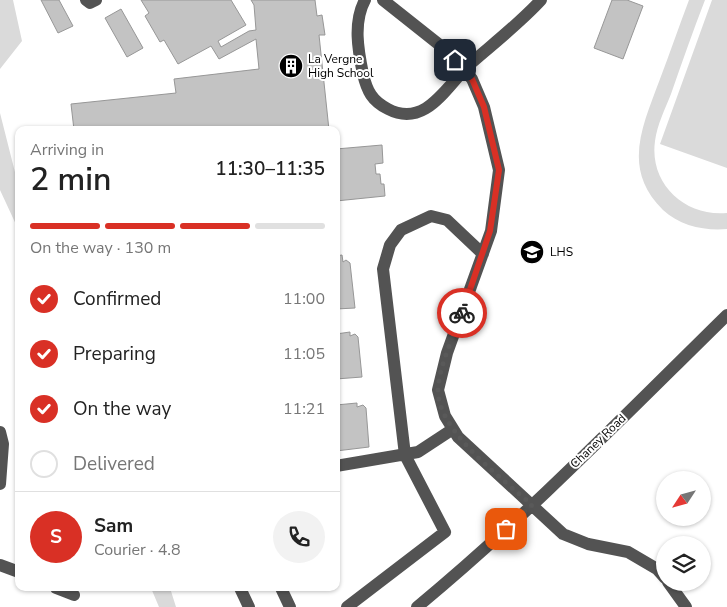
<!DOCTYPE html>
<html lang="en">
<head>
<meta charset="utf-8">
<style>
	:root { --surface:#fff; --page:#f2f2f2; --text:#222; --muted:#767676; --line:#e0e0e0; --accent:#d93025 }
	body { margin:0; font-family:"Nunito Sans",sans-serif; background:var(--page); color:var(--text); height:100vh; display:flex; flex-direction:column; font-size:19px; white-space:nowrap }
	* { box-sizing:border-box; margin:0 }
	p { font-size:16px; color:var(--muted) }
	.icon { flex:none; width:28px; height:28px; fill:none; stroke:currentColor; stroke-width:2; stroke-linecap:round; stroke-linejoin:round }
	.map { position:relative; flex:1; overflow:hidden }
	.side { position:absolute; left:15px; top:126px; width:325px; height:465px; display:flex; flex-direction:column; background:var(--surface); border-radius:10px; box-shadow:0 1px 4px #0004 }
	.side>* { flex:none }
	.needle { width:32px; rotate:234deg }
	.fabs { position:absolute; left:656px; top:471px; display:grid; gap:10px }
	.fabs a { display:grid; place-items:center; width:55px; height:55px; border-radius:50%; background:var(--surface); box-shadow:0 1px 4px #0004; font-size:25px }
	.pin { position:absolute; display:grid; place-items:center; width:42px; height:42px; color:#fff; margin:-21px; border-radius:10px; box-shadow:0 2px 8px #0006 }
	.courier { position:absolute; display:grid; place-items:center; width:50px; height:50px; margin:-25px; border:4px solid #d93025; border-radius:50%; background:#fff; color:#222; box-shadow:0 1px 6px #0007 }
	.overview em { font-style:normal; font-weight:600 }
	.overview div { display:flex; flex-direction:column-reverse }
	.overview { display:flex; align-items:center; justify-content:space-between; height:85px; padding:0 15px }
	h1 { font-size:32px; font-weight:600; line-height:38px }
	.bar { display:grid; grid-template-columns:repeat(4,1fr); gap:8px 5px; align-content:center; height:60px; padding:0 15px }
	.bar i { height:6px; border-radius:4px; background:var(--line) }
	.bar .active { background:var(--accent) }
	.bar p { grid-column:span 4 }
	.line { display:flex; align-items:center; gap:12px; padding:0 15px; border-top:1px solid var(--line) }
	.line div { flex:1 }
	.round { display:grid; place-items:center; flex:none; width:52px; height:52px; border-radius:26px; background:var(--page) }
	ol { padding:0 15px; list-style:none }
	li { display:flex; align-items:center; gap:15px; height:55px }
	li p { margin-inline-start:auto }
	li .icon { padding:5px; border-radius:50%; background:var(--accent); color:#fff; stroke-width:4 }
	li:last-child { color:var(--muted) }
	li i { width:28px; height:28px; border:2px solid var(--line); border-radius:50% }
	.map>svg:first-child { display:block }
	.green { fill:#dadada }
	.building { fill:#c3c3c3; stroke:#979797 }
	.lines { fill:none; stroke-linecap:round; stroke-linejoin:round }
	.minor { stroke:#535353; stroke-width:12 }
	.done { stroke:#595959; stroke-width:5; stroke-dasharray:0 9 }
	.route { stroke:#d93025; stroke-width:6 }
	.labels { text-anchor:middle; dominant-baseline:central; stroke-width:4; stroke-linejoin:round; paint-order:stroke }
	.poi-label { font-size:12px; fill:#000; stroke:#fff; text-anchor:start }
	.street-label { font-size:12px; fill:#000; stroke:#fff }
</style>
</head>
<body>
<div class="map">
<svg width="727" height="607" viewBox="0 0 727 607">
	<rect width="100%" height="100%" fill="#fff"/>
	<path class="green" d="M0,0h13l9,41 -22,28z
		M689,0h16c-12,31 -23,62 -34,94 -6,15 -14,31 -16,47 -6,43 30,76 72,72v16c-22,2 -47,-3 -64,-19 -42,-41 -20,-85 -3,-131 10,-26 19,-53 29,-79z
		M712,0h15v168l-67,-24z
		M0,113l19,75v43l-19,-41z
		M151,588h19l6,19h-17z"/>
	<path class="building" d="M41,0h18l14,26 -15,7z
		M141,0h90l15,25 -28,16 3,6 28,-16 7,-1 -2,-25 -3,-5h64l2,16 5,-1 3,20h-6l10,95h-255l-3,-26 105,-11 -2,-14 85,-10 -3,-30 -37,20 -8,-13 -33,18 -14,-24 -4,2 -15,-26 4,-3z
		M612,0h15l16,6 -20,53 -29,-11z
		M121,9l22,39 -16,9 -22,-39z
		M382,145l1,18 -8,1 1,10h4l1,10h3l1,12 -49,5v-52z
		M342,255l1,7 3,-2 4,3 5,45 -19,1v-53z
		M350,332v4l5,-2 3,3 4,40 -26,2v-45z
		M357,403v4l6,-2 3,3 3,39 -33,4v-46z"/>
	<g class="lines">
		<path class="minor" d="M86,0l4,3 6,-3
			M365,0c-12,22 -7,50 -2,74 4,17 9,27 25,35 38,20 59,-24 82,-45 24,-21 50,-41 71,-64
			M383,0l63,50 26,29 12,28 15,63 -8,61 -44,122 -9,37 7,26 13,21 105,97 25,10 40,8 29,17 8,9
			M0,432l3,12 -3,40
			M336,466l82,-14 35,-23
			M0,565l19,7
			M668,582l18,25
			M56,588l18,7
			M240,588l9,19
			M281,588l9,19
			M347,607l98,-75 -40,-77 -22,-186 7,-24 11,-15 30,-14 16,4 36,34
			M417,607c110,-91 209,-193 310,-292"/>
	</g>
	<g class="lines">
		<path class="done" d="M462,313c-8,22 -23,53 -24,77 -1,41 66,90 94,115l-26,24"/>
		<path class="route" d="M455,60l17,19 12,28 15,63 -9,61 -28,82"/>
	</g>
	<defs>
		<g id="building-disc" transform="scale(1.25)"><circle r="9.5" fill="#000" stroke="#fff"/><path d="M-4-6H4V6H1V3H-1V6H-4ZM-2.5-4.3h1.7v1.8h-1.7ZM.8-4.3h1.7v1.8H.8ZM-2.5-1h1.7V.8h-1.7ZM.8-1h1.7V.8H.8Z" fill="#fff"/></g>
		<g id="school-disc" transform="scale(1.25)"><circle r="9.5" fill="#000" stroke="#fff"/><path d="M0-5L7-2L0 1L-7-2ZM-4 1L0 2.5L4 1V4Q0 6-4 4Z" fill="#fff"/></g>
	</defs>
	<g fill-rule="evenodd">
		<use href="#building-disc" x="291" y="66"/>
		<use href="#school-disc" x="532" y="252"/>
	</g>
	<g class="labels">
		<g class="poi-label">
			<text x="308" y="59">La Vergne<tspan x="308" dy="14">High School</tspan></text>
			<text x="550" y="252">LHS</text>
		</g>
		<g class="street-label">
			<text transform="translate(598 441) rotate(-44)">Chaney Road</text>
		</g>
	</g>
</svg>
<div class="fabs">
<a><svg class="needle" viewBox="-14 -14 28 28"><path d="M0-13l5 13h-10z" fill="#e53935"/><path d="M0 13l5-13h-10z" fill="#767676"/></svg></a>
<a><svg class="icon" aria-label="layers" viewBox="0 0 24 24"><path d="M12 4l9 5-9 5-9-5zM3 14l9 5 9-5"/></svg></a>
</div>
<div class="pin" style="left:506px;top:529px;background:#ea580c"><svg class="icon" aria-label="bag" viewBox="0 0 24 24"><path d="M5 8h14l-1 12H6zM9 8a3 3 0 0 1 6 0"/></svg></div>
<div class="pin" style="left:455px;top:60px;background:#1f2937"><svg class="icon" aria-label="home" viewBox="0 0 24 24"><path d="M3 11l9-7 9 7M6 9v11h12V9"/></svg></div>
<div class="courier" style="left:462px;top:313px"><svg class="icon" aria-label="bike" viewBox="0 0 24 24"><circle cx="6" cy="16" r="4"/><circle cx="18" cy="16" r="4"/><path d="M6 16l4-8h5l3 8M10 8l3 8H6M13 5h3"/></svg></div>
<section class="side">
<div class="overview"><div><h1>2 min</h1><p>Arriving in</p></div><em>11:30–11:35</em></div>
<div class="bar"><i class="active"></i><i class="active"></i><i class="active"></i><i></i><p>On the way · 130 m</p></div>
<ol>
<li><svg class="icon" aria-label="check" viewBox="0 0 24 24"><path d="M5 12l5 5 9-10"/></svg>Confirmed<p>11:00</p></li>
<li><svg class="icon" aria-label="check" viewBox="0 0 24 24"><path d="M5 12l5 5 9-10"/></svg>Preparing<p>11:05</p></li>
<li><svg class="icon" aria-label="check" viewBox="0 0 24 24"><path d="M5 12l5 5 9-10"/></svg>On the way<p>11:21</p></li>
<li><i></i>Delivered</li>
</ol>
<div class="line" style="height:90px"><b class="round" style="background:var(--accent);color:#fff">S</b><div><b>Sam</b><p>Courier · 4.8</p></div><a class="round"><svg class="icon" aria-label="phone" viewBox="0 0 24 24"><path d="M5 4h4l2 5-3 2q2 4 5 5l2-3 5 2v4C11 20 4 13 5 4z"/></svg></a></div>
</section>
</div>
</body>
</html>
